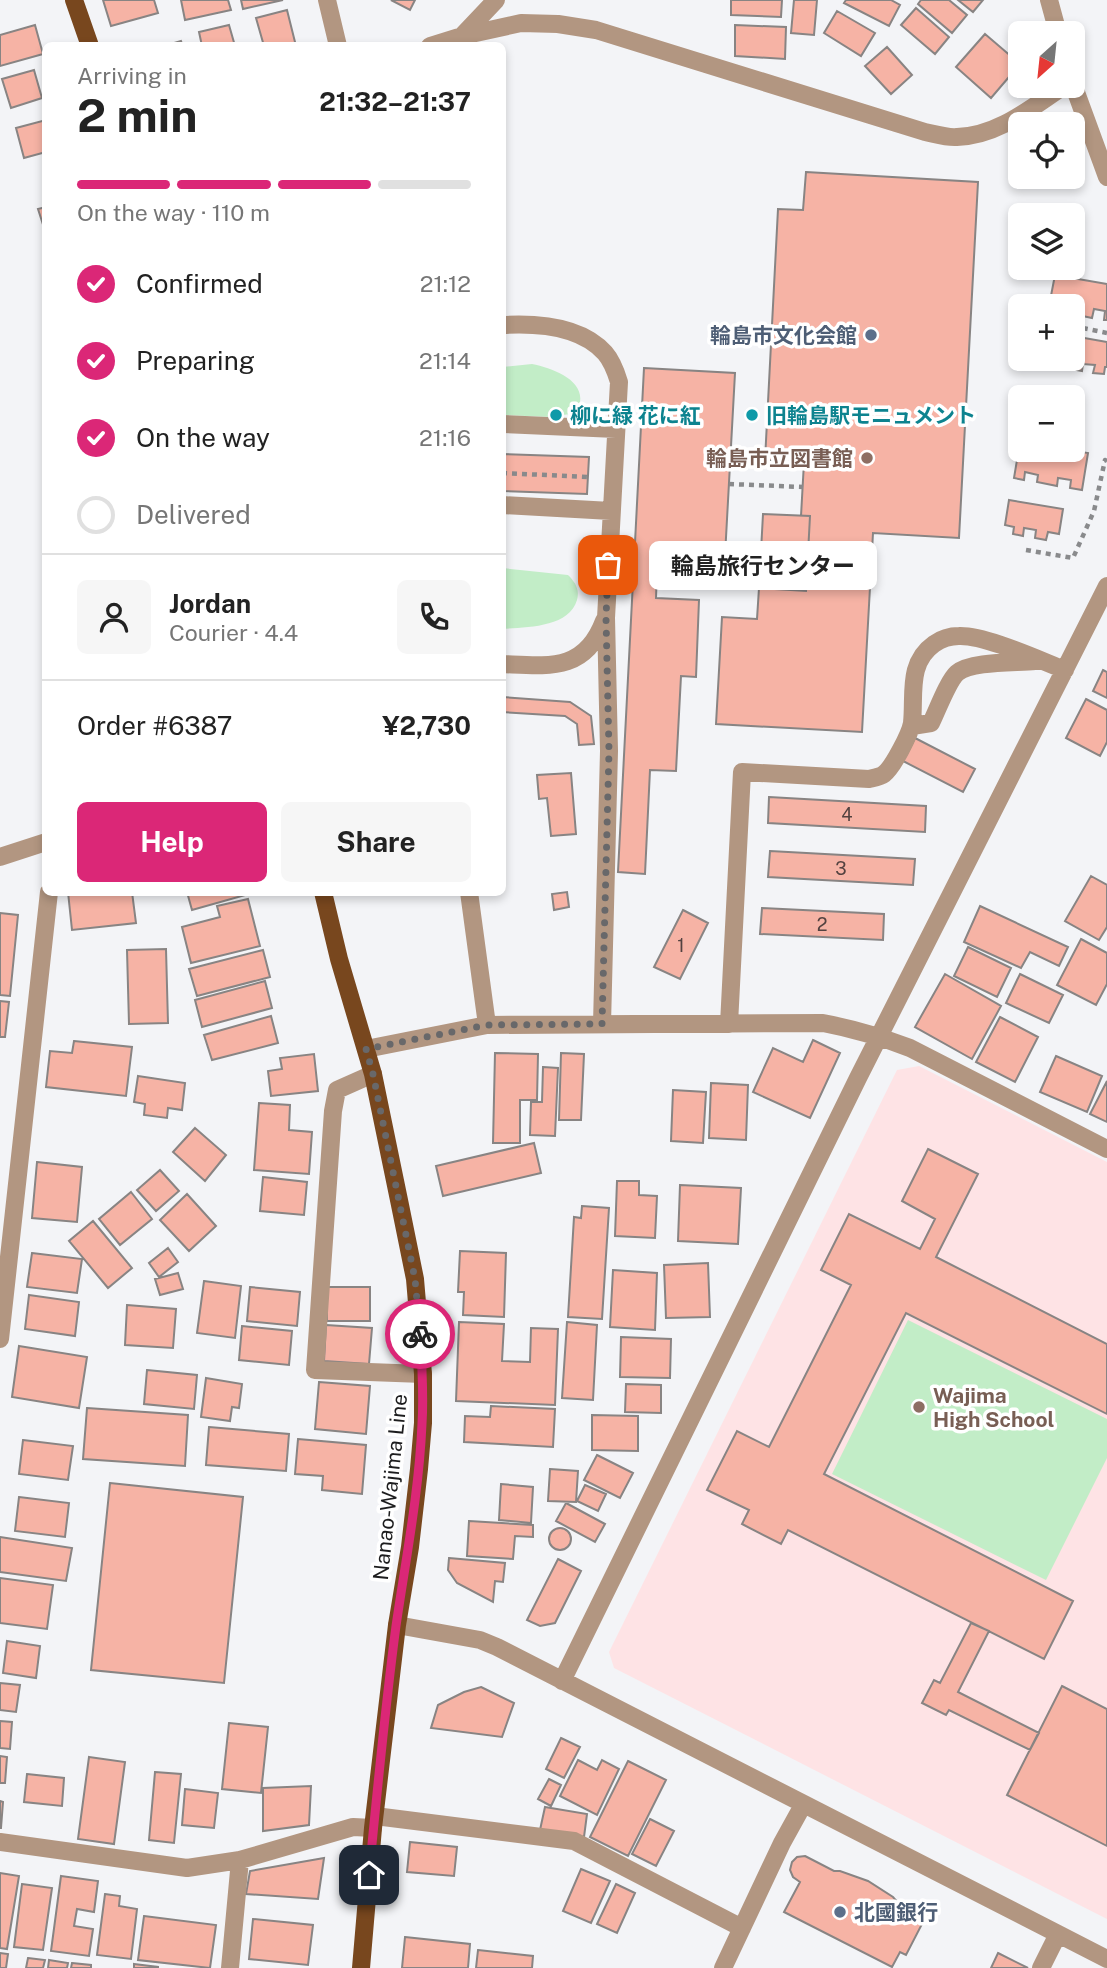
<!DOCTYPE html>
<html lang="en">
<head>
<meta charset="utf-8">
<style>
	:root { --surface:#fff; --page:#f6f6f6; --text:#222; --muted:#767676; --line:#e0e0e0; --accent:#db2777 }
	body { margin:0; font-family:"Public Sans","Noto Sans JP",sans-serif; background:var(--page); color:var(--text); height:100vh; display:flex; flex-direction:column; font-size:26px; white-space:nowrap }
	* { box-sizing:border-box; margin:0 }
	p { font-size:23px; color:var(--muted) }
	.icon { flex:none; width:38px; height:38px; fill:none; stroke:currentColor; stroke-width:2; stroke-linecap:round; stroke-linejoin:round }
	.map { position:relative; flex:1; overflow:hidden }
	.details { position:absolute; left:42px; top:42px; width:464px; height:854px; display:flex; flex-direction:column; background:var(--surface); border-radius:10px; box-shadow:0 4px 10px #0003 }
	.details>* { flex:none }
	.needle { width:46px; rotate:207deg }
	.controls { position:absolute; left:1008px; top:21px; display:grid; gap:14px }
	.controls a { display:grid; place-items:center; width:77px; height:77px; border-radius:10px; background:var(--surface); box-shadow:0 4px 10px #0003; font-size:35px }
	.pin { position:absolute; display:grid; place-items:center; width:60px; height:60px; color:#fff; margin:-30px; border-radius:14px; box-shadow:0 4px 10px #0006 }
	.courier { position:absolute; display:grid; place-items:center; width:70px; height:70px; margin:-35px; border:5px solid #db2777; border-radius:50%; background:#fff; color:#222; box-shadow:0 2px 9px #0007 }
	.bubble { position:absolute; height:49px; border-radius:10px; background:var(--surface); box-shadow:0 4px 10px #0003; font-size:23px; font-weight:700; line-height:49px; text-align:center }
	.summary em { font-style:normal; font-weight:700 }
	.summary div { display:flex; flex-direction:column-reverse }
	.summary { display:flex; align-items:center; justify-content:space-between; height:119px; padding:0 35px }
	h1 { font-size:46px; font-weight:700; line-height:52px }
	.bar { display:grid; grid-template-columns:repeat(4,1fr); gap:10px 7px; align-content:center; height:84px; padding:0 35px }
	.bar i { height:9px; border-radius:5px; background:var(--line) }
	.bar .selected { background:var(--accent) }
	.bar p { grid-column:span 4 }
	.line { display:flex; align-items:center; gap:18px; padding:0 35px; border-top:2px solid var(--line) }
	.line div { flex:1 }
	.round { display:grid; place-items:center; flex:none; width:74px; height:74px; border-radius:10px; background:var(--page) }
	ol { padding:0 35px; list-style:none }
	li { display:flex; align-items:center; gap:21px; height:77px }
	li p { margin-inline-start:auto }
	li .icon { padding:7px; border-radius:50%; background:var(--accent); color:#fff; stroke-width:4 }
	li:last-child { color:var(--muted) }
	li i { width:38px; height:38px; border:4px solid var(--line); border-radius:50% }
	.cta { display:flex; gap:14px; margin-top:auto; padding:14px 35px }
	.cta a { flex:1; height:80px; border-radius:10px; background:var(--accent); color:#fff; font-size:28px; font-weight:700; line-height:80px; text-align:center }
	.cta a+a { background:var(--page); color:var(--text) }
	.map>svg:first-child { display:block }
	.education { fill:#fee3e5 }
	.green { fill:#c2edc7 }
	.building { fill:#f6b3a5; stroke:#888483; stroke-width:2 }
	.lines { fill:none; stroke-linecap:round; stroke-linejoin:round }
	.path { stroke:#898a8c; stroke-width:4.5; stroke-dasharray:5 5; stroke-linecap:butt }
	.minor { stroke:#b29681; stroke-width:18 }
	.major { stroke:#78471e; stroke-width:18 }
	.done { stroke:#68686a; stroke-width:7; stroke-dasharray:0 12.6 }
	.route { stroke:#db2777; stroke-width:9 }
	.service-dot { fill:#5c6f8a; stroke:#fff; stroke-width:2.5 }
	.culture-dot { fill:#0f9aa8; stroke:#fff; stroke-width:2.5 }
	.education-dot { fill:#8d6e63; stroke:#fff; stroke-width:2.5 }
	.labels { text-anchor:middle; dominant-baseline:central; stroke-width:7; stroke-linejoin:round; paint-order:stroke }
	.number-label { font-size:18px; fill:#534240 }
	.service-label { font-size:21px; font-weight:bold; fill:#4e5e75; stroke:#fff; text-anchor:end }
	.culture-label { font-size:21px; font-weight:bold; fill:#0d838f; stroke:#fff; text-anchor:start }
	.education-label { font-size:21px; font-weight:bold; fill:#785e54; stroke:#fff; text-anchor:end }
	.street-label { font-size:21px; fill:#1d1d1e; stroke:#fff }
</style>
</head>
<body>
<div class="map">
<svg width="1107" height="1968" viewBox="0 0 1107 1968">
	<rect width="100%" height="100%" fill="#f3f4f7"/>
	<path class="education" d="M919,1066l188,96v757l-493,-251 -5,-16 288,-582z"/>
	<path class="green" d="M532,364c24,5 61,19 44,49l-25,4 -49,-2v-48z
		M502,568l66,7c7,7 12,14 9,25 -8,28 -51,27 -75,29z
		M908,1320l199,99v39l-61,122 -214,-106z"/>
	<path class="building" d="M103,0h51l4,13 -47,13z
		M181,0h47l3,10 -46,10z
		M241,0h42l-40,9z
		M391,0h24l-5,10z
		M731,0h51l-1,17 -50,-2z
		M794,0h23l-3,35 -23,-2z
		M846,0h45l9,5 -11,21 -45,-23z
		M921,0h28l18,15 -15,18 -34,-29z
		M958,0h25l-10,12z
		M916,8l33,29 -14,17 -34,-29z
		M287,10l9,36h-32l-8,-28z
		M837,11l38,22 -14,23 -37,-23z
		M35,25l8,29 -43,12v-31z
		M229,25l6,21h-33l-3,-14z
		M735,25l51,2 -1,32 -50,-3z
		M985,34l35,30 -29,34 -35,-31z
		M181,41l2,5h-19z
		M887,47l25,28 -21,19 -26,-28z
		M34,70l8,28 -31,10 -9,-29z
		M46,120v32l-22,6 -8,-30z
		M806,172l172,10 -19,356 -86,-5 -11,199 -146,-8 6,-107 35,2 2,-31 47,3 4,-75h-9l3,-54 -39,-2 13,-251 25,1z
		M46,207v27l-8,-25z
		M1055,275l52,9v36h-3l1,-9 -11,-2 -2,9 -19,-4v-9l-12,-1 -1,2h-11z
		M1073,336l34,6v25h-2l-1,7 -11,-1 2,-8 -12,-1 -1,7 -11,-2 1,-7 -12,-2 -1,7 -11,-2 1,-6h24z
		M644,368l91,5 -11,201 -67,-4 -1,28 43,2 -3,77 -15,-1 -5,95 -26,-1 -5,104 -27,-2z
		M1020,442v8h49l19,3 -6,37 -12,-2 1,-8 -13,-2 -1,8 -20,-4 1,-7 -13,-3 -1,8 -10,-2z
		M502,454l87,3 -2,37 -85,-3z
		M1009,500l54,9 -4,25 -11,-2 -2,8 -11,-2 1,-8 -12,-2 -1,8 -10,-2 1,-7 -9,-2z
		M763,514l47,2 -4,75 -47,-3z
		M1103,670l4,2v26l-14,-7z
		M502,697l68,5 21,14 3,28 -15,1 -2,-21 -12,-8 -63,-4z
		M1086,699l21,11v32l-7,14 -34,-18z
		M915,738l60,31 -12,23 -60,-31z
		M571,773l5,61 -25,2 -4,-38 -8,1 -2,-24z
		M769,797l157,9 -1,26 -157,-9z
		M770,851l145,8 -2,26 -145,-8z
		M1091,876l16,9v42l-8,13 -34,-19z
		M68,892h64l4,31 -64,7z
		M187,892h69l-64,18z
		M567,892l2,15 -15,3 -2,-16z
		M248,899l12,47 -69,17 -9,-36 38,-10 -3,-11z
		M980,906l88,41 -9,19 -29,-14 -9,16 -57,-26z
		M762,908l122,6 -1,26 -123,-6z
		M683,910l25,13 -28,56 -26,-12z
		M0,913l18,2 -8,81 -10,-1z
		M1081,939l26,14v31l-11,21 -39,-20z
		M968,947l43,21 -14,29 -43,-21z
		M166,949l2,74 -39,1 -2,-74z
		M263,950l7,27 -73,19 -8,-27z
		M945,974l56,32 -29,53 -57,-32z
		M1020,974l43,21 -14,28 -43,-20z
		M265,981l7,27 -70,19 -7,-27z
		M0,1001l9,1 -4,35h-5z
		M271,1016l7,27 -66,17 -8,-25z
		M1000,1017l38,20 -23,45 -39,-20z
		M813,1040l27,13 -30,65 -57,-26 20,-44 30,14z
		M74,1041l58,6 -6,49 -80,-9 4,-36 22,2z
		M495,1053l43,1 -1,46h-17v43h-27z
		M561,1053l23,1 -3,66h-22z
		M314,1054l4,37 -47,5 -3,-25 14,-2 -2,-11z
		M1056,1056l46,20 -15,36 -47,-20z
		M543,1067l15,1 -3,68 -25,-1 1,-33h11z
		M138,1076l47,7 -3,27 -14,-2 -1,10 -23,-3 1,-11 -11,-2z
		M1107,1081v41l-17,-8z
		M711,1083l37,2 -2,55 -37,-2z
		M673,1090l33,2 -3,51 -32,-2z
		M259,1103l31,2 -1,25 23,2 -3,42 -55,-4z
		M195,1128l31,27 -21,26 -32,-29z
		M534,1143l7,30 -98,23 -7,-30z
		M928,1149l50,25 -42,83 171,87v70l-201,-101 -82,161 249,127 -29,58 -256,-129 -7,14 -39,-20 7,-14 -42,-20 30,-59 32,16 82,-162 -30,-15 28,-56 71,35 15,-30 -33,-18z
		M37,1162l45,5 -5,55 -45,-4z
		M160,1170l19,21 -23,20 -19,-21z
		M263,1177l44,5 -3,33 -44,-4z
		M617,1181h22v14l18,1 -2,42 -40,-2z
		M680,1185l61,3 -3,56 -60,-3z
		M131,1192l21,27 -32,26 -21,-26z
		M187,1194l29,32 -27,25 -29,-31z
		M582,1206l27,2 -7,111 -34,-2 6,-100 7,1z
		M93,1221l39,47 -24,20 -39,-47z
		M168,1248l10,14 -19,15 -10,-14z
		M460,1251l46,2 -2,64 -41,-2 1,-23h-6z
		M32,1253l50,6 -5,34 -50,-6z
		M708,1263l2,54 -44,1 -2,-53z
		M613,1270l44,3 -2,57 -45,-3z
		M178,1273l5,16 -23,6 -5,-16z
		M204,1281l37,5 -6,52 -38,-5z
		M250,1287l50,5 -3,34 -50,-5z
		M327,1287h43v34h-43z
		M29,1295l50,7 -4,34 -50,-7z
		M127,1305l49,4 -3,39 -48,-3z
		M459,1322l45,2 -2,37 28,1 1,-34 27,1 -3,76 -99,-4z
		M567,1322l30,3 -4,75 -31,-2z
		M326,1325l46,3 -3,36 -45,-3z
		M242,1326l50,5 -3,34 -50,-5z
		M621,1337l50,2 -1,39 -50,-1z
		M19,1346l68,11 -8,51 -67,-11z
		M147,1370l50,5 -3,34 -50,-5z
		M206,1378l36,6 -3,24 -7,-1 -2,14 -29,-4z
		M319,1382l51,4 -4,48 -51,-5z
		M626,1384l35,1v28l-36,-1z
		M491,1406l64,3 -2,38 -89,-5 1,-26 25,1z
		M87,1408l101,7 -3,51 -102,-7z
		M592,1415l46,1v35l-46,-1z
		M209,1427l80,7 -3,37 -80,-6z
		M298,1439l68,6 -4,49 -40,-4 1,-14 -28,-2z
		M23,1440l50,6 -5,34 -49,-6z
		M597,1455l36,18 -13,25 -36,-18z
		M550,1469l28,2 -2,31 -28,-1z
		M110,1483l133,14 -19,186 -133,-13z
		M501,1484l32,3 -2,36 -32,-3z
		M585,1485l21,9 -8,17 -21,-10z
		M19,1497l50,6 -4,34 -50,-6z
		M566,1503l39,21 -10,18 -39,-21z
		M469,1521l64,4v12l-18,-1 -2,23 -46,-3z
		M549 1539a11 11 0 1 1 22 0a11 11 0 1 1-22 0Z
		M0,1537l72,11 -6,33 -66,-9z
		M449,1558l56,5 -2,19 -8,-1 -2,21 -36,-19 -9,-13z
		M558,1559l23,12 -26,52 -15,3 -13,-6z
		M0,1578l53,7 -6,44 -47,-6z
		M971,1623l18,8 -31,61 81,41 -9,17 -81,-40 -3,5 -24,-12 12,-23 6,3z
		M7,1641l33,5 -4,32 -33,-5z
		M0,1683l20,2 -4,27 -16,-2z
		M1062,1686l45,23v137l-100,-51z
		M481,1687l33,16 -12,34 -71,-9 7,-23 26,-13z
		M0,1721l12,1 -2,27 -10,-1z
		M229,1723l39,4 -7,66 -39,-4z
		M561,1738l19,9 -16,31 -18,-9z
		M0,1756l7,1 -2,26h-5z
		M89,1757l36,5 -11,82 -36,-5z
		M578,1760l19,10 5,-10 17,9 -22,46 -37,-19z
		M628,1761l38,19 -38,76 -38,-19z
		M155,1772l26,2 -7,69 -25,-3z
		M27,1774l37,4 -2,28 -38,-4z
		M549,1779l12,6 -10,21 -13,-7z
		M311,1786l-2,39 -46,6v-43z
		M185,1789l33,4 -4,35 -32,-3z
		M0,1801l3,1 -2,26h-1z
		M545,1807l42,7 -3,23 -44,-7z
		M650,1819l24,12 -18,35 -24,-12z
		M410,1842l47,5 -3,29 -47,-4z
		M805,1856l29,15h6l28,10 25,16 6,7 20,11 -3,6 6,3 -16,31 -6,-3 -8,15 -108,-55 16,-30 -7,-5 -3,-7 2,-8 5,-5z
		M324,1858l-6,41 -72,-5 4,-23z
		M581,1869l29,12 -19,42 -28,-12z
		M0,1873l19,3 -12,73 -7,-1z
		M61,1876l37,5 -4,31 -17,-3 -3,17 19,3 -4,27 -38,-5z
		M22,1884l30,4 -9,62 -29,-3z
		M616,1884l19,9 -18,40 -20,-9z
		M105,1894l15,2 -1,10 18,3 -6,50 -34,-4z
		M144,1916l72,9 -6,43 -72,-8z
		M253,1919l60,6 -5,40 -59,-6z
		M405,1937l65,7 -2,24h-66z
		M478,1950l55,6 -1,12h-56z
		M0,1953l8,1 -2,14h-6z
		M998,1953l30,15h-37z
		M28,1958l17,2 -2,8h-17z
		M49,1960l19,3 -1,5h-19z
		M72,1963l19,2v3h-20z
		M134,1964l24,3v1h-24z"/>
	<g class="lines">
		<path class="path" d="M1073,326l34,7
			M502,473l87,4
			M729,484l74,3
			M1026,550l47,8 21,-47 11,-51 2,1"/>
		<path class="minor" d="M327,0l11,46
			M1049,0l9,33
			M462,36l59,-13 37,1 38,6 329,102c10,2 22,6 32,5 41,-1 75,-30 107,-51
			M430,46l32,-10 34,-36
			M1073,84l34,93
			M502,325c34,-2 78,0 103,28 7,8 11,19 14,29l-13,236 3,133 -7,273
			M502,424l114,5
			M502,505l109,6
			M502,664c47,2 83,8 102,-43
			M912,726l19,-3c6,-12 17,-42 26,-50 14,-12 59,-10 78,-12
			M0,857l46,-15
			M469,892l18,133
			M729,1024l13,-252 127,7c4,-1 11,-2 15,-5 9,-7 26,-40 28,-51 3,-28 -5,-60 22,-79 7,-5 16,-8 25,-8 26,-1 80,24 106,34
			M366,1049l121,-24 336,-2c31,6 58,14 87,25l197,101
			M373,1074l-36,16 -4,21 -18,259 108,4
			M0,1339l49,-447
			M397,1625l83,15 17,7 610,312
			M562,1681l296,-603 249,-492
			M375,1816l199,25 168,87
			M0,1842l187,26 53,-8 -10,108
			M240,1860l113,-33 20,1
			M723,1968l59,-125 21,-38
			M1041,1968l17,-34"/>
		<path class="major" d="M74,0l16,46
			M323,892l16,67 34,115 27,131 15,74 8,95v49l-4,46 -9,78 -13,78 -24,203 -12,140"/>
	</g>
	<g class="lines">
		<path class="done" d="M420,1334l-5,-55 -42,-205 -7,-25 121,-24 115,-1 7,-273 -3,-133 2,-53"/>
		<path class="route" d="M369,1875c8,-83 16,-167 27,-249 10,-68 23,-134 26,-202 2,-30 0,-60 -2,-90"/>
	</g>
	<g class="service-dot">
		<circle cx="871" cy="335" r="7"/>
		<circle cx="840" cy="1912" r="7"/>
	</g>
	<g class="culture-dot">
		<circle cx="556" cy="415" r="7"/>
		<circle cx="752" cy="415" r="7"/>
	</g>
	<g class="education-dot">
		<circle cx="867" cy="458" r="7"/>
		<circle cx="919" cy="1407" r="7"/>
	</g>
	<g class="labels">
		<g class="number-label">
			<text x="847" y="814">4</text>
			<text x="841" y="868">3</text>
			<text x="822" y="924">2</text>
			<text x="681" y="945">1</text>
		</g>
		<g class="service-label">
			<text x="857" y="335">輪島市文化会館</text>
			<text x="854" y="1912" text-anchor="start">北國銀行</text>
		</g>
		<g class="culture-label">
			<text x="570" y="415">柳に緑 花に紅</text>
			<text x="766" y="415">旧輪島駅モニュメント</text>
		</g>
		<g class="education-label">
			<text x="853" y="458">輪島市立図書館</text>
			<text x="933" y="1395" text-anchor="start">Wajima<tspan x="933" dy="24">High School</tspan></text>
		</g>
		<g class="street-label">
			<text transform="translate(390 1487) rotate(-84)">Nanao-Wajima Line</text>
		</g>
	</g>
</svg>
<div class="controls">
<a><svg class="needle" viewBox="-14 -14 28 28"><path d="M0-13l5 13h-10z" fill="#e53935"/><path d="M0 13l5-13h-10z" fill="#767676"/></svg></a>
<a><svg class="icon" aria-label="locate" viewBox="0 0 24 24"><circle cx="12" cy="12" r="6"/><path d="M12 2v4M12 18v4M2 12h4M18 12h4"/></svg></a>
<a><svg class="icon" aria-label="layers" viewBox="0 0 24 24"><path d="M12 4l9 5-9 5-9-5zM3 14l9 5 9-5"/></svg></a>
<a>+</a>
<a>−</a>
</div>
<div class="pin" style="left:608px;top:565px;background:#ea580c"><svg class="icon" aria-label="bag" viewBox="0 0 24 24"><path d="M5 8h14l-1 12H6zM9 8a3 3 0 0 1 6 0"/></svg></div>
<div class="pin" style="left:369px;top:1875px;background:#1f2937"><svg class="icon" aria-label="home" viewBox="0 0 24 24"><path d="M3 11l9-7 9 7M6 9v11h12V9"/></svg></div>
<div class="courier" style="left:420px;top:1334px"><svg class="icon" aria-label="bike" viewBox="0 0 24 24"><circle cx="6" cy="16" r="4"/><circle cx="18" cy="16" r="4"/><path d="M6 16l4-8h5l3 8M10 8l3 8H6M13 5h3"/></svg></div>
<div class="bubble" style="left:649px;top:541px;width:228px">輪島旅行センター</div>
<section class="details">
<div class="summary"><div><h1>2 min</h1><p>Arriving in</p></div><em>21:32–21:37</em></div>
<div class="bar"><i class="selected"></i><i class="selected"></i><i class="selected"></i><i></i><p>On the way · 110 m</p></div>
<ol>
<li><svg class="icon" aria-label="check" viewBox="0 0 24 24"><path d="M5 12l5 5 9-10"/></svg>Confirmed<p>21:12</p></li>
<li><svg class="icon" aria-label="check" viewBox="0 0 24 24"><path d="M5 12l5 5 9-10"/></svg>Preparing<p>21:14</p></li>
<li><svg class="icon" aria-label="check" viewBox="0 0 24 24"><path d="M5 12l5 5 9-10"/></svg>On the way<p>21:16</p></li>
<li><i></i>Delivered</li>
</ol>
<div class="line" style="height:126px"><a class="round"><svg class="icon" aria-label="person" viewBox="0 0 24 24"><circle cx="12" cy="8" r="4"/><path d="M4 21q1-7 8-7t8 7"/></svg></a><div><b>Jordan</b><p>Courier · 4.4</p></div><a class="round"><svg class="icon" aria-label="phone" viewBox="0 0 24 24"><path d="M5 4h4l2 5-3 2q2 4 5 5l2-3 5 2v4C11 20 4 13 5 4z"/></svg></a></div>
<div class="line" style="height:91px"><div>Order #6387</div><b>¥2,730</b></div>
<div class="cta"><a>Help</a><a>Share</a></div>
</section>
</div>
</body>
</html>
